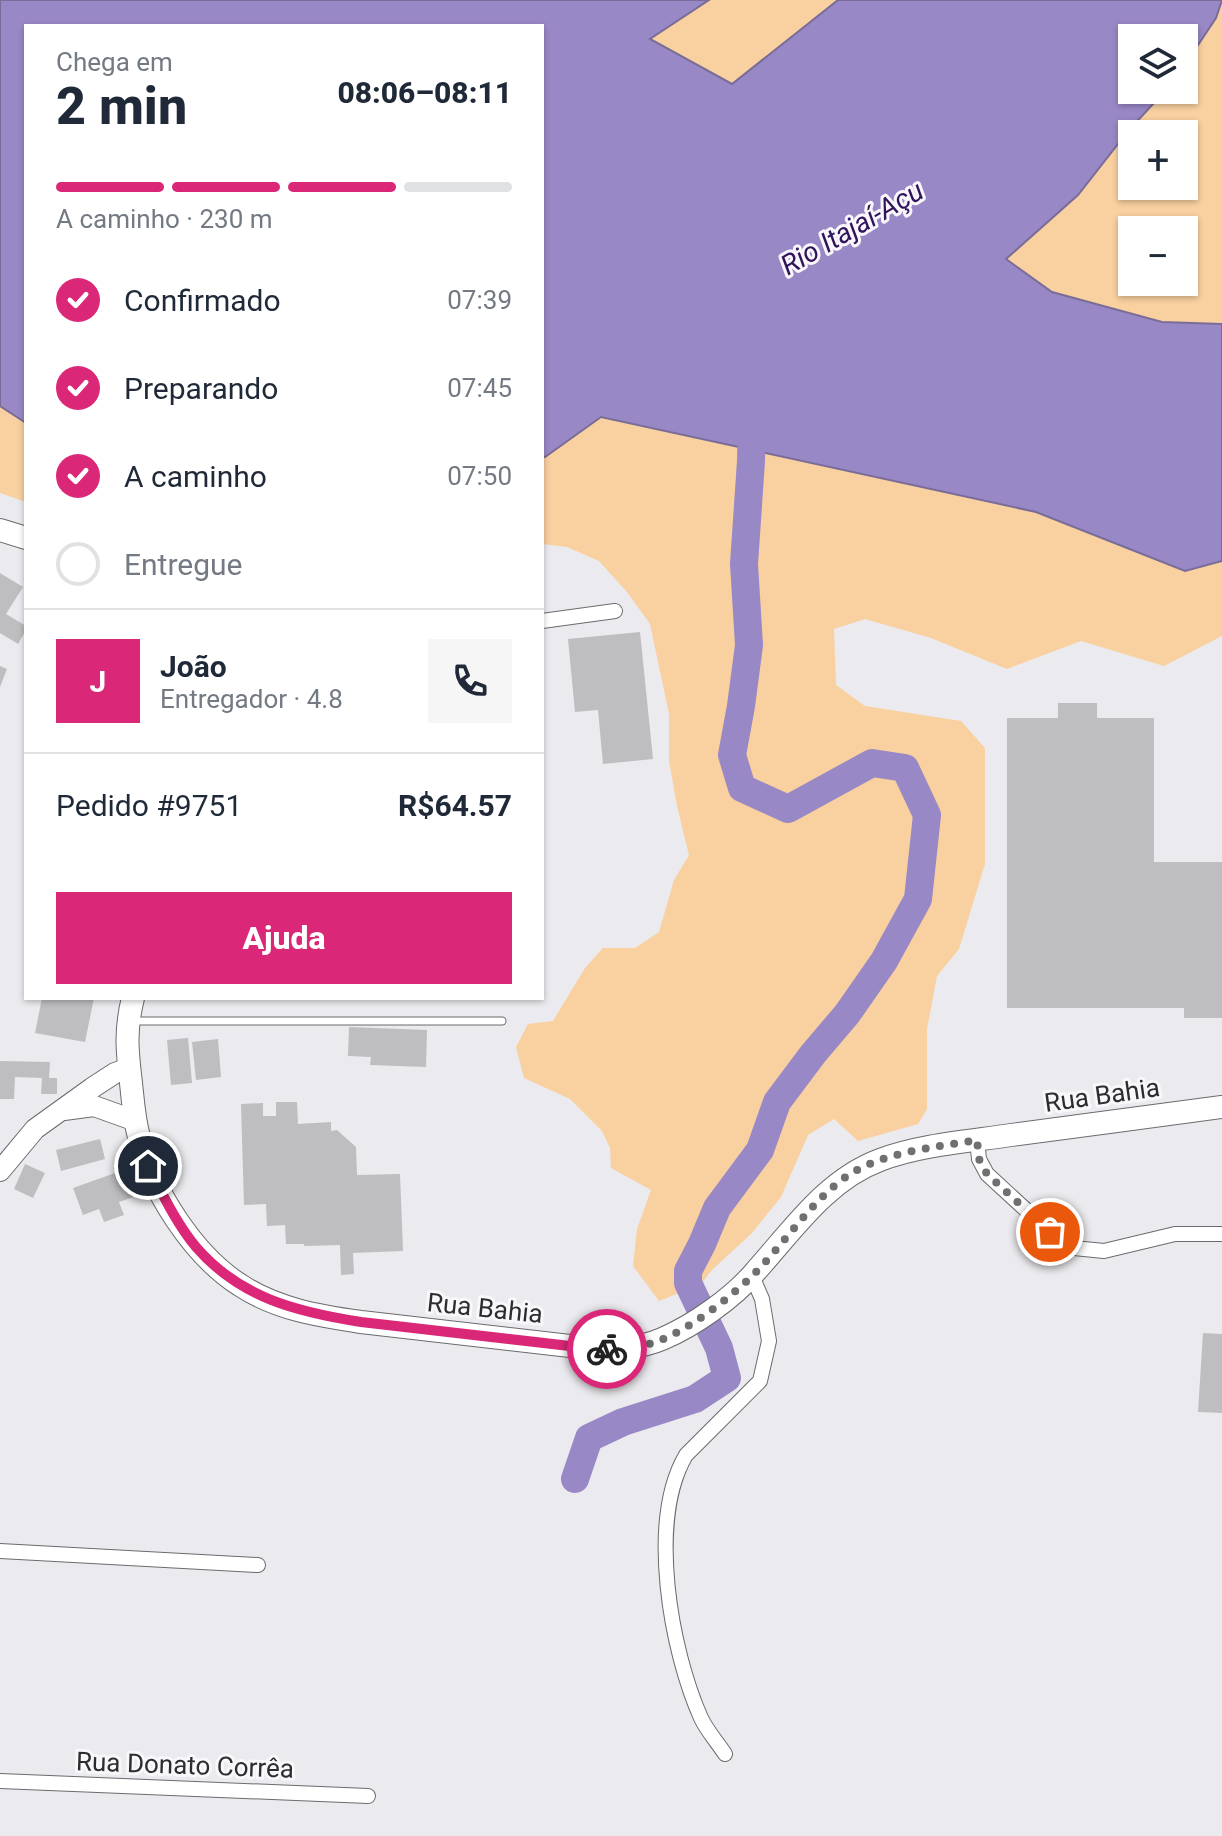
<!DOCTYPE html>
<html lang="pt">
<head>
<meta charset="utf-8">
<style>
	:root { --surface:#fff; --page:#f6f6f7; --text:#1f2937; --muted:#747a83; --line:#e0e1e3; --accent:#db2777 }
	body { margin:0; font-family:Roboto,sans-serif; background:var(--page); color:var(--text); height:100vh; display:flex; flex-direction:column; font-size:30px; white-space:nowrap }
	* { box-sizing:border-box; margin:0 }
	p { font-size:26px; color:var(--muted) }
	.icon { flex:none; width:44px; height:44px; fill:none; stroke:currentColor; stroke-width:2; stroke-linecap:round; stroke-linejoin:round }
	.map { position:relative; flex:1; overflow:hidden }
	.panel { position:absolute; left:24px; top:24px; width:520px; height:976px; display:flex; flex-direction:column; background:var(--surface); border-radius:0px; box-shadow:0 2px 6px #0004 }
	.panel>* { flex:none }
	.tools { position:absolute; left:1118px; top:24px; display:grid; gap:16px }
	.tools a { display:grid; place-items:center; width:80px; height:80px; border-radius:0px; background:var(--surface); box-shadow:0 2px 6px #0004; font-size:40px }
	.pin { position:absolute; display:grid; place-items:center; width:68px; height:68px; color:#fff; margin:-34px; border:4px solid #fff; border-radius:50%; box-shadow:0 2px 8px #0007 }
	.courier { position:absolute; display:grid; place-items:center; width:80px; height:80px; margin:-40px; border:6px solid #db2777; border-radius:50%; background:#fff; color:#222; box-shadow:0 2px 10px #0007 }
	.head em { font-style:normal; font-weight:800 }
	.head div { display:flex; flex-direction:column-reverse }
	.head { display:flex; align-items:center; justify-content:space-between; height:136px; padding:0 32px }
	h1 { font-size:52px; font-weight:800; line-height:60px }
	.bar { display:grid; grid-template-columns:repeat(4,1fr); gap:12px 8px; align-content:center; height:96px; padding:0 32px }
	.bar i { height:10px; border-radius:6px; background:var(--line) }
	.bar .active { background:var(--accent) }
	.bar p { grid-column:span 4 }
	.line { display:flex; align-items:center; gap:20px; padding:0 32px; border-top:2px solid var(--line) }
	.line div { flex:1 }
	.round { display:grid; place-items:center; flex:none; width:84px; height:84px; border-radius:0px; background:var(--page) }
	ol { padding:0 32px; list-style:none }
	li { display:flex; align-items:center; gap:24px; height:88px }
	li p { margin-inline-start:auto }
	li .icon { padding:8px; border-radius:50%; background:var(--accent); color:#fff; stroke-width:4 }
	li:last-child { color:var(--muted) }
	li i { width:44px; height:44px; border:4px solid var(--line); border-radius:50% }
	.action { display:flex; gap:16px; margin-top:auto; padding:16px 32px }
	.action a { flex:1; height:92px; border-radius:0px; background:var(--accent); color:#fff; font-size:32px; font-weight:800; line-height:92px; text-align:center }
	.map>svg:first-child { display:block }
	.green { fill:#f9d0a0; fill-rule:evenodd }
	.water { fill:#9988c6; stroke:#796d98; stroke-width:2 }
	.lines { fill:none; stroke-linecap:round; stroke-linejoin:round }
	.river { stroke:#9988c6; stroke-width:28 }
	.building { fill:#bebdc0 }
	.lane-casing { stroke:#6b6a6d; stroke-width:9 }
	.street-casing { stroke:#6b6a6d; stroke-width:16 }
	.secondary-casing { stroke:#6b6a6d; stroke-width:22 }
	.primary-casing { stroke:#6b6a6d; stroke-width:24 }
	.lane { stroke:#fff; stroke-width:7 }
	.street { stroke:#fff; stroke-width:14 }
	.secondary { stroke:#fff; stroke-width:20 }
	.primary { stroke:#fff; stroke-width:22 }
	.done { stroke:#706f71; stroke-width:8; stroke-dasharray:0 14.4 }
	.route { stroke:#db2777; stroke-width:10 }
	.labels { text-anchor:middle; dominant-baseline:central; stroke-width:6; stroke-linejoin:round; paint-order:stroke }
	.street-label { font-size:26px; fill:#2d2d2e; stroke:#f8f7fb }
	.water-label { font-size:28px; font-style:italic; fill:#31135c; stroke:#f8f7fb }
</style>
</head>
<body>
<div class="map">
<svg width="1222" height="1836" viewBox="0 0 1222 1836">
	<rect width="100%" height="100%" fill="#ebeaee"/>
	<path class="green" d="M709,0h129l-106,84 -83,-45z
		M1222,2v322l-60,-2 -110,-30 -46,-33 72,-64 51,-65 37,-40h18v-24l32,-48zM1132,134h52v52h-52zM1132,230h52v52h-52z
		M0,406l26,17v79l-26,-9z
		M600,417l436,95 149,59 37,-10v75l-58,30 -83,-25 -74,28 -76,-31 -66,-19 -31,10 2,56 29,21 96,15 24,27v116l-26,85 -22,27 -10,53v80l-9,15 -60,17 -24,-22 -26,16 -27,62 -29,36 -41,38 -10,13 -42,17 -26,-35 4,-37 14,-39 -40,-22 -1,-20 -8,-17 -32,-32 -46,-21 -8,-31 12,-23 25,-3 32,-53 18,-20h32l24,-16 15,-52 15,-25 -12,-49 -8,-45v-47l-19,-90 -23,-32 -28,-31 -32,-14 -25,-3v-87h3z"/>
	<path class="water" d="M0,0h709l-59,39 82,45 106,-84h384l-6,18 -32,48v-28h-52v52h34l-37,40 -51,65 -72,64 46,33 110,30 60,2v237l-37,10 -149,-59 -435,-95 -56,40h-3v-431h-516v397l-26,-17z"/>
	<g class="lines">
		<path class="river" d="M575,1479l14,-41 34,-16 72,-23 32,-21 -8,-30 -31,-65v-12l14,-27 15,-36 43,-58 17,-48 36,-48 34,-40 37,-53 34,-62 9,-84 -22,-47 -33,-5 -84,46 -46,-21 -10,-33 9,-49 8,-61 -5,-81 7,-103 1,-48"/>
	</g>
	<path class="building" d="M0,573l23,14 -17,27 20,12v4l-8,14 -18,-11z
		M640,632l13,127 -50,5 -5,-54 -23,2 -7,-73z
		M0,666l7,3 -7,18z
		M1058,703h39v15h57v144h68v156h-38v-10h-177v-290h51z
		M42,998h52l-9,44 -50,-9z
		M349,1027l78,3 -1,37 -56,-2 1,-8 -23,-1z
		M188,1038l4,45 -21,2 -4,-45z
		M218,1039l3,38 -25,3 -4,-38z
		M0,1061l50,1 -1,16h8v16h-16l1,-16 -27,-1 -1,22h-14z
		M276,1102h21l1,22 33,-2v9l6,-1 19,17 1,28 43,-1 3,77 -50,2 1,21 -13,1 -1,-30 -36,1v-2h-18l-1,-19 -18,1 -1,-22 -22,1 -3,-101 22,-1v13h13z
		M100,1139l5,20 -44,12 -5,-21z
		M25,1164l20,9 -12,25 -19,-9z
		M129,1168l10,27 -20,7 5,13 -20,7 -5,-13 -16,6 -10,-27z
		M1203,1333l19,1v79l-24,-1z"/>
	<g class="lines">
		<g class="lane-casing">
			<path id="lane" d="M133,1021h369"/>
		</g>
		<g class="street-casing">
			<path id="street" d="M542,621l73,-10
				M977,1140l2,19 8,15 63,58 24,16 30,3 71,-17h47
				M0,1551l258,14
				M725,1754c-7,-11 -18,-23 -24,-36 -30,-67 -54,-197 -15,-263l74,-74 9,-40 -7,-42 -10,-23
				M0,1781l368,15"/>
		</g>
		<g class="secondary-casing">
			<path id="secondary" d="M64,1110l30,-4 42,15
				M0,1171l35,-42 57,-41 23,-15 14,-5"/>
		</g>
		<g class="primary-casing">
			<path id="primary" d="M0,530l26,8
				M133,998c-8,32 -6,52 -2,85 2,18 3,36 8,54 12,53 55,119 101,148 36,24 79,31 121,37l235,27c22,0 45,-1 66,-10 31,-13 71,-41 93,-67 37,-41 71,-92 125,-112 38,-15 91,-19 131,-25 70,-9 141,-19 211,-28"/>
		</g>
		<use href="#lane" class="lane"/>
		<use href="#street" class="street"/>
		<use href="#secondary" class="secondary"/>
		<use href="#primary" class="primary"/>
	</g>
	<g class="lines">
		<path class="done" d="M607,1349c18,-1 37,-2 54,-9 31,-13 66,-40 90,-63 32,-31 56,-71 92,-98 34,-26 92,-32 134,-39l2,19 8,15 63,58"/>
		<path class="route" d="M148,1166c14,27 28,57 48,81 44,51 101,65 165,75l235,27h11"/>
	</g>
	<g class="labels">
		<g class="street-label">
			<text transform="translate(1102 1095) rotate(-8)">Rua Bahia</text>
			<text transform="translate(485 1308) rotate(6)">Rua Bahia</text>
			<text transform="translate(185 1765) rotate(2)">Rua Donato Corrêa</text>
		</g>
		<g class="water-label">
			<text transform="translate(852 228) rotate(-30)">Rio Itajaí-Açu</text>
		</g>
	</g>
</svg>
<div class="tools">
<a><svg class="icon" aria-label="layers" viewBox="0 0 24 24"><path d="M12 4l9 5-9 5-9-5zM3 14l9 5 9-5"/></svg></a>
<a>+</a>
<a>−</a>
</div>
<div class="pin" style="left:1050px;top:1232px;background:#ea580c"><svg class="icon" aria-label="bag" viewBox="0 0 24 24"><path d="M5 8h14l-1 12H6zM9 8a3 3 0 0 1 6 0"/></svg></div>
<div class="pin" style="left:148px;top:1166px;background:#1f2937"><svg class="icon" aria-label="home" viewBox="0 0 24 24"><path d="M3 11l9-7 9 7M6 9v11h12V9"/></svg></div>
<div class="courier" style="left:607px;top:1349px"><svg class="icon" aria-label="bike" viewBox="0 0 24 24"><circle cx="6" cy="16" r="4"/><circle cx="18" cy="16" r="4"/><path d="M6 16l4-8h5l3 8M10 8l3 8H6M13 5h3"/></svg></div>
<section class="panel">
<div class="head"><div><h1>2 min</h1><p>Chega em</p></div><em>08:06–08:11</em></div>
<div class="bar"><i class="active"></i><i class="active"></i><i class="active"></i><i></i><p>A caminho · 230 m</p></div>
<ol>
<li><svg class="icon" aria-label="check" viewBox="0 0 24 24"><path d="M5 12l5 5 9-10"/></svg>Confirmado<p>07:39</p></li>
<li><svg class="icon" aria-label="check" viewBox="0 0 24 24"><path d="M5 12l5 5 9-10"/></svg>Preparando<p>07:45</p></li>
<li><svg class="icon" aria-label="check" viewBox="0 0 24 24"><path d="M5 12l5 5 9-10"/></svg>A caminho<p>07:50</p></li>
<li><i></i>Entregue</li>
</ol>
<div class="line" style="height:144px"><b class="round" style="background:var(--accent);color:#fff">J</b><div><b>João</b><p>Entregador · 4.8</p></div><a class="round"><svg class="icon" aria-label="phone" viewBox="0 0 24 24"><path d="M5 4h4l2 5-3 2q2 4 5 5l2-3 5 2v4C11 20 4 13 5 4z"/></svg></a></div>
<div class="line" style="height:104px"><div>Pedido #9751</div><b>R$64.57</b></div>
<div class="action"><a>Ajuda</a></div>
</section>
</div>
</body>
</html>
